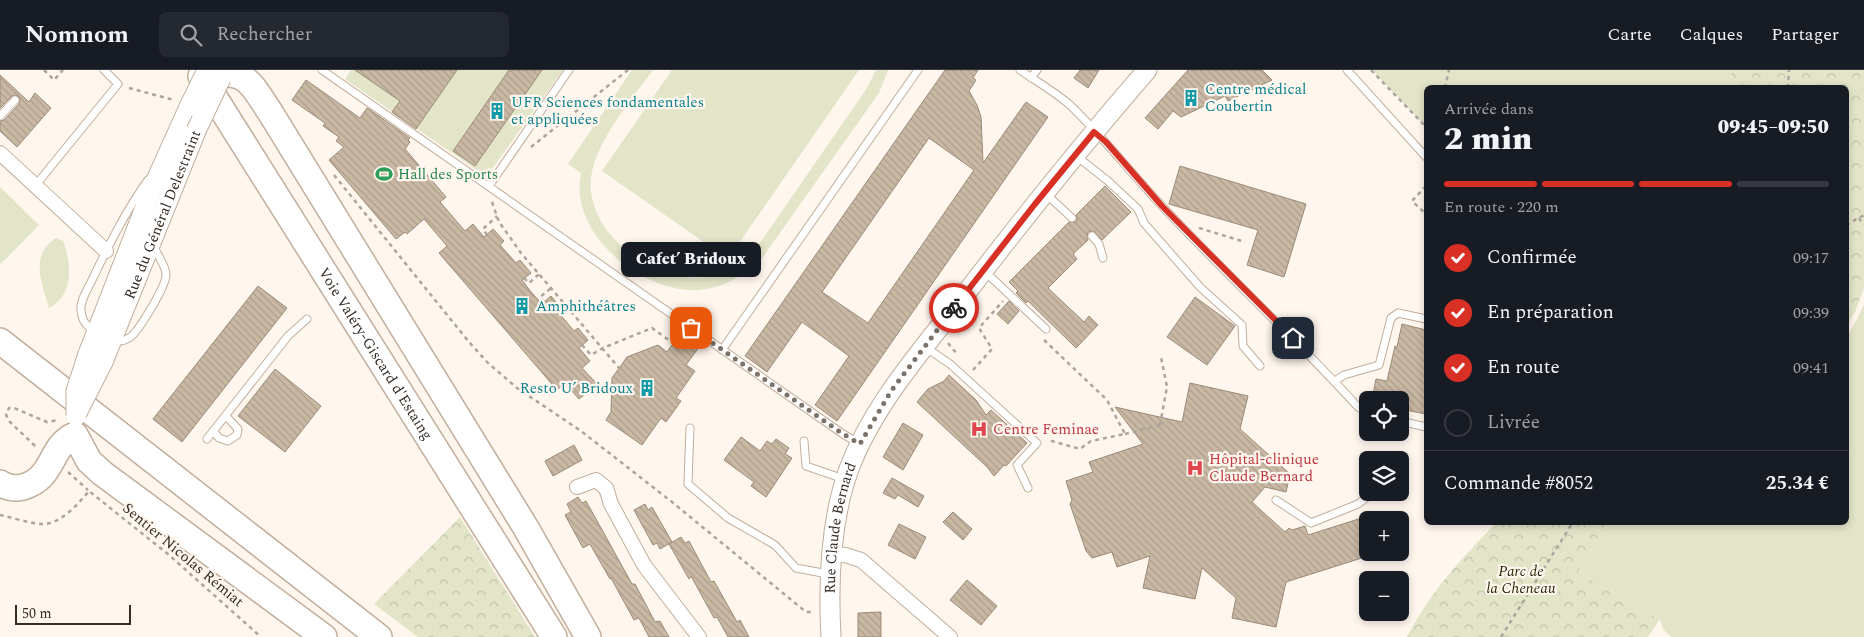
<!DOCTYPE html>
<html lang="fr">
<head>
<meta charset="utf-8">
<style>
	:root { --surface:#171b24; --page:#242831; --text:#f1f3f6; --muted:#9ea1a6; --line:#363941; --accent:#d93025 }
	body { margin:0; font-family:Spectral,serif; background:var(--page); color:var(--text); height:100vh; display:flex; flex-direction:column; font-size:19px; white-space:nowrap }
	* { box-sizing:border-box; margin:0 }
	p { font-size:16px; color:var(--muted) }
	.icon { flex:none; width:28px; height:28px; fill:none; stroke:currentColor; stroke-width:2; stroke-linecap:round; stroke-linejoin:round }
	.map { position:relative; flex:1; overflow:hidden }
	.details { position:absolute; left:1424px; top:15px; width:425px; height:440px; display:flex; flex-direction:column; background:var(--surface); border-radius:8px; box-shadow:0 2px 8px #0003 }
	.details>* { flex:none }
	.fabs { position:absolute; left:1359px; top:321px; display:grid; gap:10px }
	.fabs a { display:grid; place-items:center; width:50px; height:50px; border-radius:8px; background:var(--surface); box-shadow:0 2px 8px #0003; font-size:25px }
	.scale { position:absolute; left:15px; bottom:12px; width:116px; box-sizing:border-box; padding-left:5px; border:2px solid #342c25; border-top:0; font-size:14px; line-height:18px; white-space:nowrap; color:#342c25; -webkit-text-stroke:4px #fff6ee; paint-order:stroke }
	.pin { position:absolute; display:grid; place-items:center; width:42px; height:42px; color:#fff; margin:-21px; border-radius:10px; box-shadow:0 2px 8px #0006 }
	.courier { position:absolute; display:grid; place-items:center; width:50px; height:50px; margin:-25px; border:4px solid #d93025; border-radius:50%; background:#fff; color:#222; box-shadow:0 1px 6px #0007 }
	.bubble { position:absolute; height:35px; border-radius:8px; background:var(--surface); box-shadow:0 2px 8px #0003; font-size:16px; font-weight:800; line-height:35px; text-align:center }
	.overview em { font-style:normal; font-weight:800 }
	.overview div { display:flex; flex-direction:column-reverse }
	.overview { display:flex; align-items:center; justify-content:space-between; height:85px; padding:0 20px }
	h1 { font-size:32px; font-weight:800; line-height:38px }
	.bar { display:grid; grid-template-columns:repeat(4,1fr); gap:8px 5px; align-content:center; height:60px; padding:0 20px }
	.bar i { height:6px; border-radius:4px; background:var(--line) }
	.bar .active { background:var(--accent) }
	.bar p { grid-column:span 4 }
	.line { display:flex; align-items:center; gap:12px; padding:0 20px; border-top:1px solid var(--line) }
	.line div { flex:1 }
	ol { padding:0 20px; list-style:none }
	li { display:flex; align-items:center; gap:15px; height:55px }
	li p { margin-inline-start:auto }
	li .icon { padding:5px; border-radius:50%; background:var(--accent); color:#fff; stroke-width:4 }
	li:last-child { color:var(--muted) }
	li i { width:28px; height:28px; border:2px solid var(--line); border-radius:50% }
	header { display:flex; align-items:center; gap:30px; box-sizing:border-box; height:70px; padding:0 25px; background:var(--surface); border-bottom:1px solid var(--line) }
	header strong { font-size:24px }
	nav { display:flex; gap:28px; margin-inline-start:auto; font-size:18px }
	.search { width:350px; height:45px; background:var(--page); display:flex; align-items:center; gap:12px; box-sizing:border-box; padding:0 18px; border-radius:8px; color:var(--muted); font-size:19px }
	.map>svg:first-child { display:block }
	.grass { fill:#e2e5c8 }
	.forest { fill:url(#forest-crowns) }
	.building { fill:url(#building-back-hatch); stroke:#9b8b77; fill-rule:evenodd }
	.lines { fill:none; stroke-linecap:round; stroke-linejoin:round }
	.lane-casing { stroke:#c2ae9c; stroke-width:9 }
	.street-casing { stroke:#c2ae9c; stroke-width:16 }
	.secondary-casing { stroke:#c2ae9c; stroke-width:21 }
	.highway-casing { stroke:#c2ae9c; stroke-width:28 }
	.path { stroke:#ada59d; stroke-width:2.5; stroke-dasharray:4 4; stroke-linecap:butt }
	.lane { stroke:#fff; stroke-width:7 }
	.street { stroke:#fff; stroke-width:14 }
	.secondary { stroke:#fff; stroke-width:19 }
	.highway { stroke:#fff; stroke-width:25 }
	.secondary-bridge-casing { stroke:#c2ae9c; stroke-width:21; stroke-linecap:butt }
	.secondary-bridge { stroke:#fff; stroke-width:19 }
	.done { stroke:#7b736b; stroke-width:5; stroke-dasharray:0 9 }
	.route { stroke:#d93025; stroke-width:6 }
	.labels { text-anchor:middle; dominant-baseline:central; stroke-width:4.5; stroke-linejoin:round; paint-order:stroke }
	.culture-label { font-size:15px; fill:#0d838f; stroke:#fff6ee; text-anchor:start }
	.leisure-label { font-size:15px; fill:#27864d; stroke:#fff6ee; text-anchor:start }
	.street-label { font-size:15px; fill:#342c25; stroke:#fff6ee }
	.health-label { font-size:15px; fill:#be3a42; stroke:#fff6ee; text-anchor:start }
	.park-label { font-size:15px; font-style:italic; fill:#2a2c09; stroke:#fff6ee }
</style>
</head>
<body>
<header>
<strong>Nomnom</strong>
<div class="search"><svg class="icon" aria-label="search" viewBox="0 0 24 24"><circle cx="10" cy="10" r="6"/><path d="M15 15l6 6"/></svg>Rechercher</div>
<nav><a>Carte</a><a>Calques</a><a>Partager</a></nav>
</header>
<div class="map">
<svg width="1864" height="567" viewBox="0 0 1864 567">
	<defs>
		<pattern id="forest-crowns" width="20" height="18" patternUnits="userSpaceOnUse" patternTransform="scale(1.25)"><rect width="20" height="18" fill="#e2e5c8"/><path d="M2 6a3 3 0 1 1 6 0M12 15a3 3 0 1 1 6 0" fill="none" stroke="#c2c5ac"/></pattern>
		<pattern id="building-back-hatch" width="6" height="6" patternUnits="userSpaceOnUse" patternTransform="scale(1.25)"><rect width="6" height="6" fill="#c9b8a4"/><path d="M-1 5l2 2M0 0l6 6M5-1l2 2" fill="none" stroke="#ad9e8d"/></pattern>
	</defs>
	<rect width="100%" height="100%" fill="#fff6ee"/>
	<path class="grass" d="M351,0h4l45,31 -6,8 24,17 39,-56h52l-56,80 21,16 68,-96h21l-71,99 -11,4 -136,-94z
		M632,0h21c-21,29 -58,72 -62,108 -6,54 63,107 115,99 20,-3 35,-15 49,-27l112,-162 9,-18h12l-9,23 -119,168c-18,15 -36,27 -61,29 -56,4 -131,-56 -118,-117l-13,-9z
		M672,0h187l-131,189 -126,-88z
		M1372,0h360l-4,17 -302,1v39z
		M0,117l39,38 -38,39 -1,-1z
		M56,168l7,3c9,23 11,54 -14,67 -7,-24 -20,-53 7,-70z
		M1864,235v332h-193l-8,-8 -3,-10 -82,-47 29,-49 239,-1v-187l2,1z"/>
	<path class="forest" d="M1732,0h132v218l-9,24 -9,14v-238l-118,-1z
		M460,447l75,120h-117l-44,-33z
		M1496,453h111l-29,49 82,47 -12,18h-241c23,-45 54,-78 89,-114z"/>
	<path class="building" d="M355,0h102l-41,59 -24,-17 8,-11z
		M509,0h33l-67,96 -22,-15z
		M945,0h33l-5,8 3,2 -7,11 8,14 4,12 2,46 43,-61 22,15 -211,304 -22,-16 34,-49 -47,-34 -35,50 -22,-16zM929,68l45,32 -106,153 -46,-31z
		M1080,0h19l-11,18 -14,-10z
		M1188,0h74l10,10 -44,21 -3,-5 -44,21 -8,-6 -15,18 -13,-11z
		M0,5l29,27 6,-9 16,15 -34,39 -17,-16v-10l4,-1 15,-16 1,-5 -2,-3 -5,-1 -13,13z
		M306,10l54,38 7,-10 43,30 -2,2 2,2 -5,7 41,48 -6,5 25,29 8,-7 11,13 9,-8 11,12 -4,4 16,18 4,-3 11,13 -9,7 9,12 11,12 9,-8 11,13 -4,3 16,19 4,-3 10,12 -9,8 11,13 -8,7 15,16 -18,15 -14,-16 -8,7 -118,-137 8,-7 -23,-27 -17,15 -2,-2 -9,7 -67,-79 15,-13 -8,-6 3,-4 -16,-11 2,-3 -33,-23z
		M1180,96l126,38 -22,73 -37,-12 11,-35 -89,-26z
		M1105,116l26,26 -29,28 -8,-9 -6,1 -1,5 1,3 -15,14 4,5 -29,29 36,34 5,-6 9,9 -22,23 -48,-47 -2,2 -10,-10 2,-2 -9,-9 60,-60h7l1,-3 -1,-4z
		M258,216l29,22 -105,134 -29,-23z
		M1195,227l40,29 -28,39 -40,-28z
		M1009,231l10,10 -11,13 -11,-10z
		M1402,254l24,6v84l-26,-5v-9h-28l4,-21 11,2 8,-35 2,1z
		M680,264l19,13 -13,18 9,6 -19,27 5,3 -15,21 -5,-4 -19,27 -36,-25 5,-8 1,-34 15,-21 31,-12 9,7z
		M275,299l46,37 -36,46 -47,-36z
		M949,305l27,25 10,15 5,-5 36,33 -21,23 -2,-1 -10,11 -7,-9 -70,-65 11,-13 16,-8z
		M1190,313l58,13 -8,33 50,45 -4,18 -21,-5 -13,15 33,30 4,-4 3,2 13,-4 3,9 60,-19v40l-82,26 -10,45 -44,-9 4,-20 -34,-30 -7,31 -52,-11 7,-32 -33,11 -5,-15 -20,6 -6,-7 -16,-47 2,-4 -6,-19 27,-9 -4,-10 54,-18 -28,-37 67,15z
		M903,353l20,12 -20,35 -20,-13z
		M741,367l19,14 7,-10 5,3 4,-5 13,9 -4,6 7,4 -26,39 -15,-11 3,-4 -30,-22z
		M574,375l8,15 -29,16 -8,-15z
		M892,408l32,18 -6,11 -20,-12 -3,4 -12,-6z
		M578,427l4,6 4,-2 46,83h3l20,38 5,-1 9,16h-20l-10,-19 -5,2 -23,-42 -1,1 -20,-35 -7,4 -18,-33 6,-3 -4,-8z
		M645,434l3,6 4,-3 20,35 -12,7 -3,-6 -4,2 -19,-35z
		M953,442l19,17 -9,11 -20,-18z
		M899,454l27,13 -11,22 -27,-14z
		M681,467l4,6 4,-2 22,41 3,-1 23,41 3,-2 9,17h-21l-11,-20 -3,1 -23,-42 -2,3 -20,-35z
		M967,510l30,26 -16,19 -31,-25z
		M881,542v25h-23v-24z"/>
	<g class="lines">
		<g class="lane-casing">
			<path id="lane" d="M322,0l521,364 17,10
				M1020,0c16,11 35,22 50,35 33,32 61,68 92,101 64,68 133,132 196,201l10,5
				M1347,0l79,87
				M1031,8l6,-8
				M0,46l15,-16
				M1075,85l33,26 30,28 6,14 56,64 42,38 1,21 17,20
				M35,116l83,-102 -14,-14
				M489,116l80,-116
				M1046,124l26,24
				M1092,166l7,8 4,14
				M983,201l12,10 51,48
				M95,261c-9,-5 -13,-10 -14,-21 -1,-9 6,-20 10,-28 17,-35 34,-70 57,-102
				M114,270c5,2 10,1 15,-2 9,-5 37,-52 37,-63 0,-10 -9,-19 -12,-29
				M925,277l25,17 87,79 -20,22 11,23
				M722,280l196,-280
				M1335,311l9,-6 35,-10 12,-47 7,-5 28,6
				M1400,351l26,6
				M690,358l-2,56 40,34 47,27 21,23 32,6
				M213,361l6,7 9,3 9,-6 1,-6 -12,-13
				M207,369l81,-103 19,-17
				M804,371l2,25 38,13
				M1276,430l35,23 47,-19 16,-12"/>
		</g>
		<g class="street-casing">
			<path id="street" d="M0,83l106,98
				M577,417l19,-7 10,8 5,16 33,61 55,72
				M832,484l13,1 16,5 89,77"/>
		</g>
		<g class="secondary-casing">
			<g id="secondary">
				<path d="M88,284l65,-167 36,-80"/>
				<path id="s1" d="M103,292l93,-231"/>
				<path id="s2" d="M831,567c-3,-55 -1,-116 18,-168 23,-61 68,-113 108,-164 61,-80 124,-159 190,-235"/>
			</g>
		</g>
		<g class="highway-casing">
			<g id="highway">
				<path d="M204,5c43,-5 44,4 66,37l256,416 62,109"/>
				<path id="s3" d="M201,6l353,561"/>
				<path d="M0,271l379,296"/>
				<path d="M0,413c7,5 14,6 23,4 32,-9 26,-41 52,-52l14,26 13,12 222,164"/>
			</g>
		</g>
		<path class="path" d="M44,0l10,10 9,-10
			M1371,0l55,57
			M129,18l45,12
			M1445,18l4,-18
			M1788,18l1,-18
			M531,77l97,-77
			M334,105l135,167 19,21 29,25 64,43 91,71 134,110h6
			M1426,116l-14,15 14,13
			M492,132l7,20 22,31 98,115
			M1859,148l4,7
			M1846,155l18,-10
			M1199,158l46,14
			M487,165l-4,-6 14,-13
			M524,208l5,5 10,-9
			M544,232l-4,-5 11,-9
			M1044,270l63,60 18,34 -34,7 -11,8 -32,-9
			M948,273l9,11
			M582,275l9,10 12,-7 49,-20 21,15
			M973,300l19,-21 -13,-21 24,-27
			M1160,355l7,-38 -6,-30
			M1125,364l35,-9 4,1
			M35,376l-27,-26 -2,-6 3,-6h5l33,14 12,-2
			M68,402l20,18
			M0,445c13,3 29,8 42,9 18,1 37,-21 47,-33l80,64 92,82
			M1501,567l72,-115"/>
		<use href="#lane" class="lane"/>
		<use href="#street" class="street"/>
		<use href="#secondary" class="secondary"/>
		<use href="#highway" class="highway"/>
		<g class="secondary-bridge-casing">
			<path id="secondary-bridge" d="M189,37l18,-37
				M196,61l25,-53
				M77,343l26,-51
				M76,346v-25l12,-37"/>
		</g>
		<use href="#secondary-bridge" class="secondary-bridge"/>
	</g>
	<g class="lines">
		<path class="done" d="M691,258l152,106 17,10 31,-53 63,-83"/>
		<path class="route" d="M954,238l81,-104 59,-72 12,10 56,64 131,132"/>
	</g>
	<defs>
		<g id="building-bare" transform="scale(1.35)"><path d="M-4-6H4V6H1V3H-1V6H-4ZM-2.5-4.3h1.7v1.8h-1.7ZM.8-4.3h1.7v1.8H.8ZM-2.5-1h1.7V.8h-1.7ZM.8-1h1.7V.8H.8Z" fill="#0f9aa8" stroke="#fff6ee" stroke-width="2.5" paint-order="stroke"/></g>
		<g id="stadium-bare" transform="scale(1.35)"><path d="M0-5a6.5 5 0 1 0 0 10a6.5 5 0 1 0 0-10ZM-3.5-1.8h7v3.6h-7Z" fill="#2e9e5b" stroke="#fff6ee" stroke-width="2.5" paint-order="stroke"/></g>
		<g id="hospital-bare" transform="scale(1.35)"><path d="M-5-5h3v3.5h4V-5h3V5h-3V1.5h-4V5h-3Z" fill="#e0444e" stroke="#fff6ee" stroke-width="2.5" paint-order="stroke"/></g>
	</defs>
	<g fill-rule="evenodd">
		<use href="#building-bare" x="1191" y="28"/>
		<use href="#building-bare" x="497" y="41"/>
		<use href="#stadium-bare" x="384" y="104"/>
		<use href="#building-bare" x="522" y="236"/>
		<use href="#building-bare" x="647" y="318"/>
		<use href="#hospital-bare" x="979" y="359"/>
		<use href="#hospital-bare" x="1195" y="398"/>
	</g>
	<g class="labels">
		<g class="culture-label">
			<text x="1205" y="19">Centre médical<tspan x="1205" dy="17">Coubertin</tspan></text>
			<text x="511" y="32">UFR Sciences fondamentales<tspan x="511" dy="17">et appliquées</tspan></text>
			<text x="536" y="236">Amphithéâtres</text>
			<text x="633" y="318" text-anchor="end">Resto U’ Bridoux</text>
		</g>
		<g class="leisure-label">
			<text x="398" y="104">Hall des Sports</text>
		</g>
		<g class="street-label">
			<text stroke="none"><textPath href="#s1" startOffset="159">Rue du Général Delestraint</textPath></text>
			<text stroke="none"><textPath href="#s3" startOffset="328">Voie Valéry-Giscard d'Estaing</textPath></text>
			<text stroke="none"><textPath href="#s2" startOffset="110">Rue Claude Bernard</textPath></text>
			<text transform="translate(183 485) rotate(40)">Sentier Nicolas Rémiat</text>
		</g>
		<g class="health-label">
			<text x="993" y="359">Centre Feminae</text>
			<text x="1209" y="389">Hôpital-clinique<tspan x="1209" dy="17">Claude Bernard</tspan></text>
		</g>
		<g class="park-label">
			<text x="1521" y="501">Parc de<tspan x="1521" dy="17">la Cheneau</tspan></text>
		</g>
	</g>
</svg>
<div class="fabs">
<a><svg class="icon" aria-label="locate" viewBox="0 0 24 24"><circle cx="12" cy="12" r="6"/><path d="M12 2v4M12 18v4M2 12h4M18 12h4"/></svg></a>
<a><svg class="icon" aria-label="layers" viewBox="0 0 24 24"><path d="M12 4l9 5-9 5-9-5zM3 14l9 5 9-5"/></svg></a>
<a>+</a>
<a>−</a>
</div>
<div class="scale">50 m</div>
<div class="pin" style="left:691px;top:258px;background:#ea580c"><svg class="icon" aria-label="bag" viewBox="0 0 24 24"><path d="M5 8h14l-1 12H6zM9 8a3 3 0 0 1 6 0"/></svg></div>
<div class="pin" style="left:1293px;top:268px;background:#1f2937"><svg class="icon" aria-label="home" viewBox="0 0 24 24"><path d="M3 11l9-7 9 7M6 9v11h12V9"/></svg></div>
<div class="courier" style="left:954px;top:238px"><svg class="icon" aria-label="bike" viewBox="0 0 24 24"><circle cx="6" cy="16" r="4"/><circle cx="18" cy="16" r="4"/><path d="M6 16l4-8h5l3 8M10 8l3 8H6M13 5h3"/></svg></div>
<div class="bubble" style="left:621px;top:172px;width:140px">Cafet’ Bridoux</div>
<section class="details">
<div class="overview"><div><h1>2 min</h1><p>Arrivée dans</p></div><em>09:45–09:50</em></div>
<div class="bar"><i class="active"></i><i class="active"></i><i class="active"></i><i></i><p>En route · 220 m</p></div>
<ol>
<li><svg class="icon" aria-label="check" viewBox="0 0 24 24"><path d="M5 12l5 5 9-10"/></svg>Confirmée<p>09:17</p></li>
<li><svg class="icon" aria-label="check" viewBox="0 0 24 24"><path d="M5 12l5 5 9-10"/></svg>En préparation<p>09:39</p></li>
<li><svg class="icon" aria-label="check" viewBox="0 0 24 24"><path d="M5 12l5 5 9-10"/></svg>En route<p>09:41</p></li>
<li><i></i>Livrée</li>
</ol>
<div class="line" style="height:65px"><div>Commande #8052</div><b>25.34 €</b></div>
</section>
</div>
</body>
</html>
